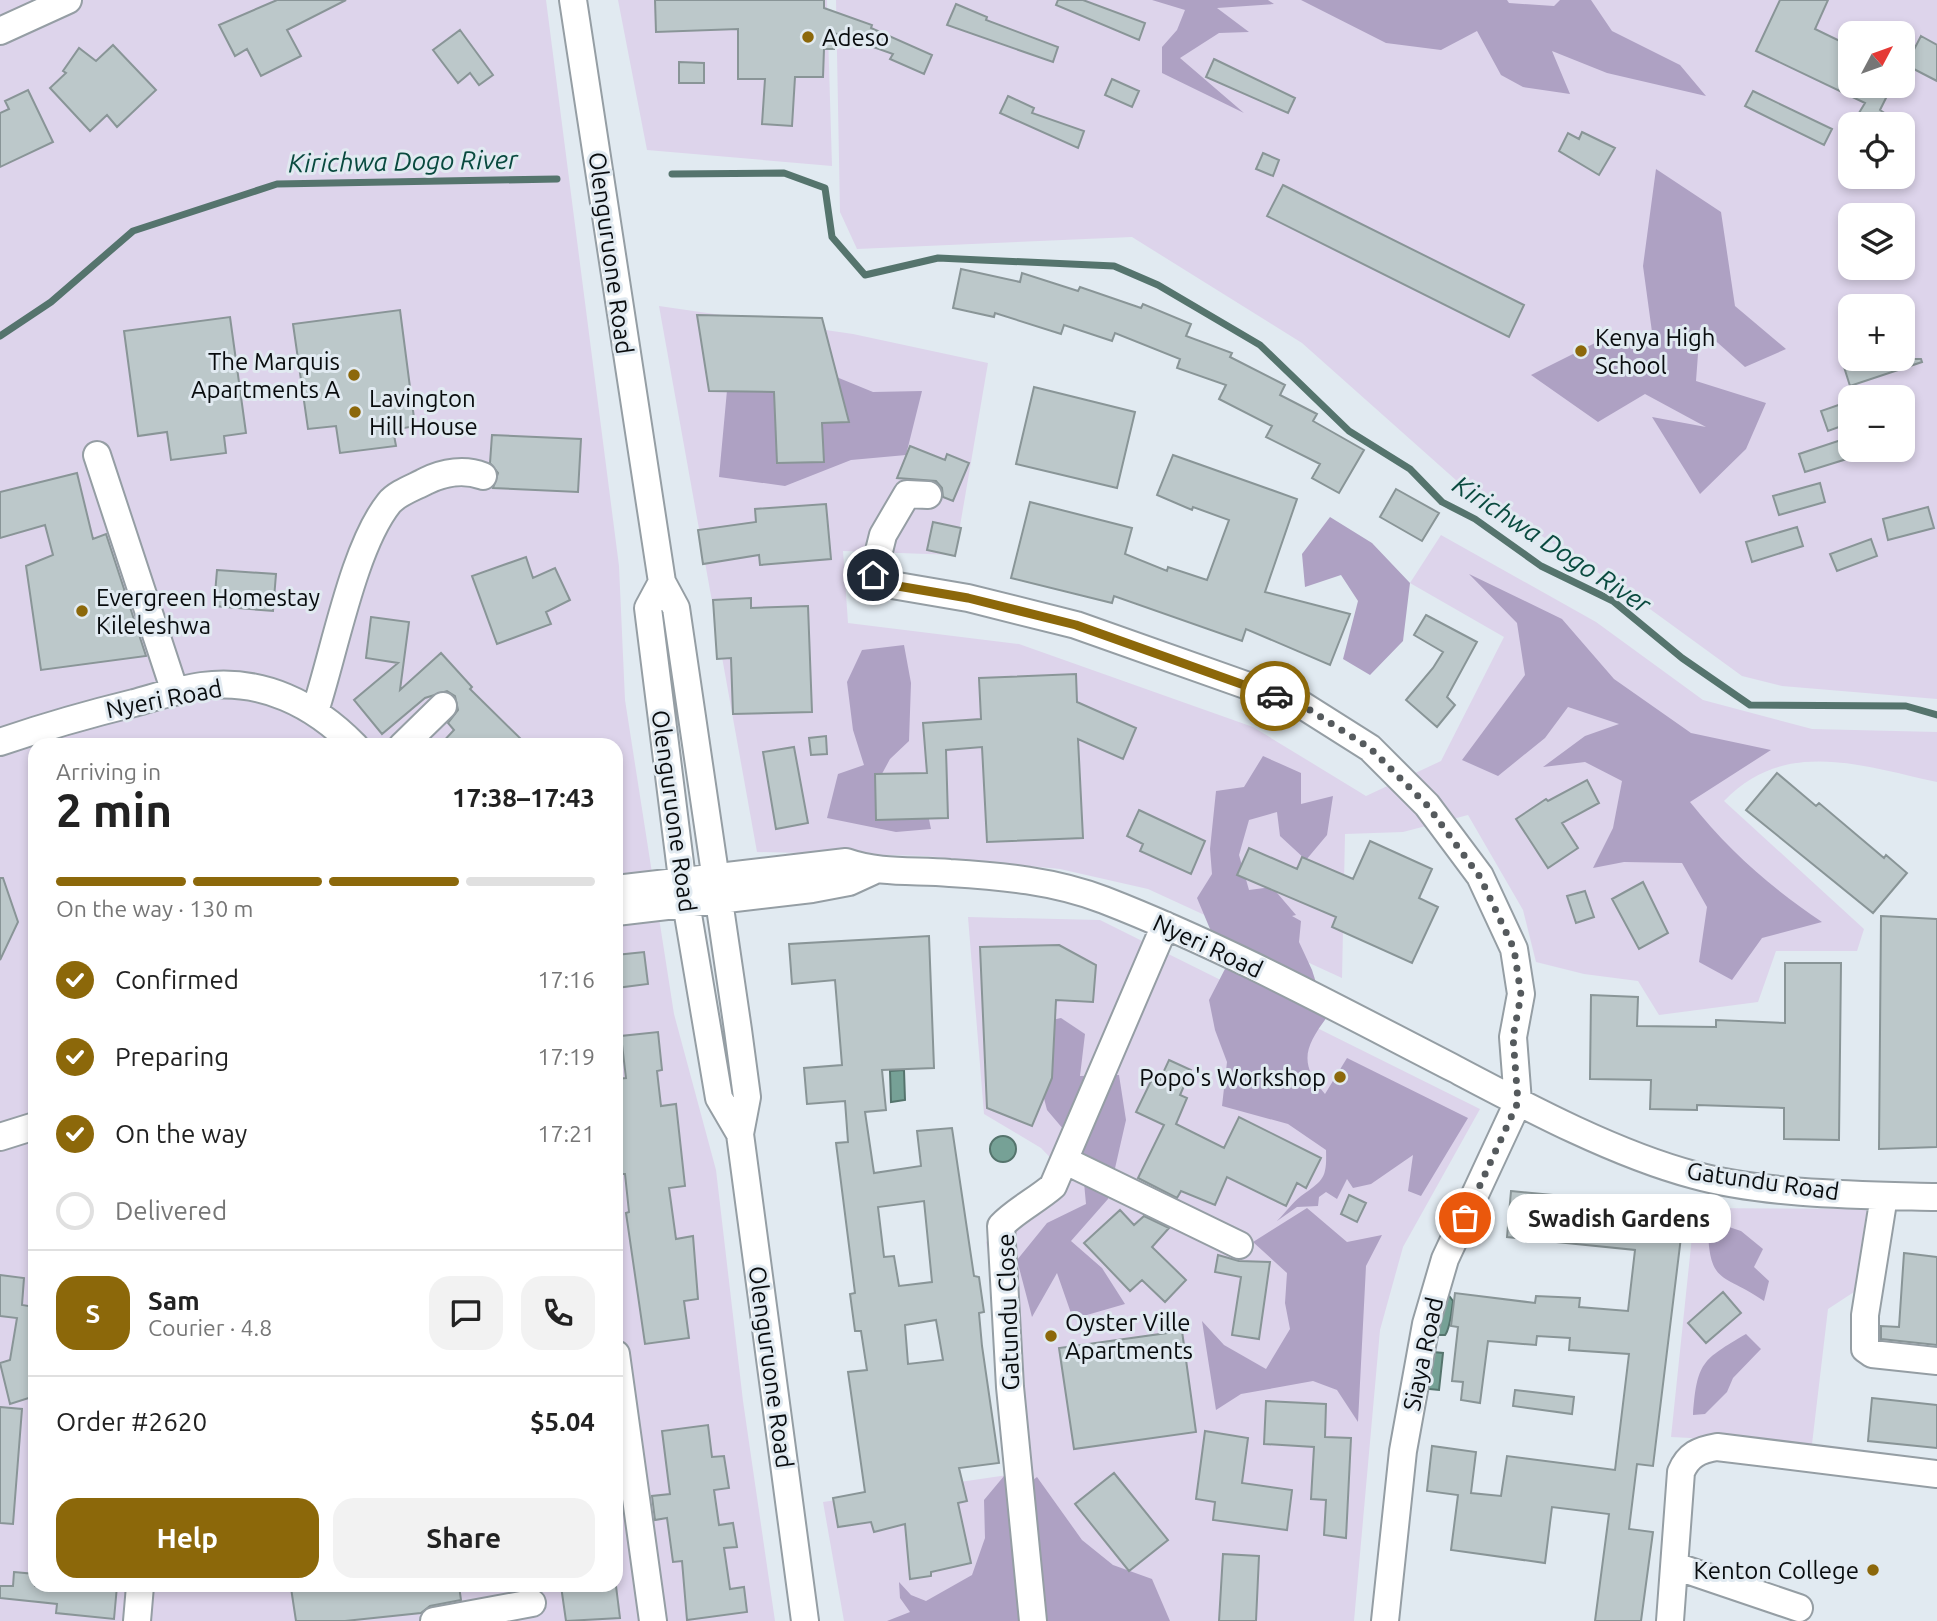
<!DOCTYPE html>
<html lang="en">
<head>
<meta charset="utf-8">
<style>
	:root { --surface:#fff; --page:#f2f2f2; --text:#222; --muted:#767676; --line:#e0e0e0; --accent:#8c680a }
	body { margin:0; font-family:Ubuntu,sans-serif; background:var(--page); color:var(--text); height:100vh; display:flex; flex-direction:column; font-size:26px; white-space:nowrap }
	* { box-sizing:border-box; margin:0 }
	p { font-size:23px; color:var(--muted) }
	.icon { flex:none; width:38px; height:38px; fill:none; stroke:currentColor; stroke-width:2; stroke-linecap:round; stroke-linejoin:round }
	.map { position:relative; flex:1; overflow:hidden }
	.details { position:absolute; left:28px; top:738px; width:595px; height:854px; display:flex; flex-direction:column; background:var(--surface); border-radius:21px; box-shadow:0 4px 10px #0003 }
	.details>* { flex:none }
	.needle { width:46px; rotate:49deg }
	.buttons { position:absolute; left:1838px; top:21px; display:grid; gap:14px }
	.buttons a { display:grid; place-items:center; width:77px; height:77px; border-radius:14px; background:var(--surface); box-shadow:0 4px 10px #0003; font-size:35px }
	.pin { position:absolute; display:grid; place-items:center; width:60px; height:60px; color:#fff; margin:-30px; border:4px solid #fff; border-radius:50%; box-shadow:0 2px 7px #0007 }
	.courier { position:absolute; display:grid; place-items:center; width:70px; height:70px; margin:-35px; border:5px solid #8c680a; border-radius:50%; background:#fff; color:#222; box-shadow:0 2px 9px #0007 }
	.bubble { position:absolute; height:49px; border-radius:21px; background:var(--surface); box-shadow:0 4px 10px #0003; font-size:23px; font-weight:600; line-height:49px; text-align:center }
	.head em { font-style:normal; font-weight:600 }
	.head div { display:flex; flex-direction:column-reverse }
	.head { display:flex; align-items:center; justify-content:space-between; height:119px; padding:0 28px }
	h1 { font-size:46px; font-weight:600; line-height:52px }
	.bar { display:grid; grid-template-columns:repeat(4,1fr); gap:10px 7px; align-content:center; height:84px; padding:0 28px }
	.bar i { height:9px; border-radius:5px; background:var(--line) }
	.bar .active { background:var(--accent) }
	.bar p { grid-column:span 4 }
	.line { display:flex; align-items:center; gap:18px; padding:0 28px; border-top:2px solid var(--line) }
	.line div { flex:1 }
	.round { display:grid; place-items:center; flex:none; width:74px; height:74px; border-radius:21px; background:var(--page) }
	ol { padding:0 28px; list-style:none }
	li { display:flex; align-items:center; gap:21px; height:77px }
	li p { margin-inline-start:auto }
	li .icon { padding:7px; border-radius:50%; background:var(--accent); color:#fff; stroke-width:4 }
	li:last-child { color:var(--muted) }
	li i { width:38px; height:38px; border:4px solid var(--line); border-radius:50% }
	.action { display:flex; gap:14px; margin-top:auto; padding:14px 28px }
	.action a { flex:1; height:80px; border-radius:21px; background:var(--accent); color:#fff; font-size:28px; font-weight:600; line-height:80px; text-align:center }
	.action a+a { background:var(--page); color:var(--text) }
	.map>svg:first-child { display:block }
	.green { fill:#ddd4eb; fill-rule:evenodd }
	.forest { fill:#aea1c3 }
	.water { fill:#76a196; stroke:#55746d; stroke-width:2 }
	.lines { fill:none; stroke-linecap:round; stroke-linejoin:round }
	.stream { stroke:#55746d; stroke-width:7 }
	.building { fill:#bcc8ca; stroke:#899597; stroke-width:2; fill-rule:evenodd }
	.minor-casing { stroke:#959ea4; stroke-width:30 }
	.minor { stroke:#fff; stroke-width:26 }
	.done { stroke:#555a5d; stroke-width:7; stroke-dasharray:0 12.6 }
	.route { stroke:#8c680a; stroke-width:9 }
	.poi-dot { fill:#8c680a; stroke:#e1eaf1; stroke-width:2.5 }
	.labels { text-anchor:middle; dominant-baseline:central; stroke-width:6; stroke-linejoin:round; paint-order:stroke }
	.poi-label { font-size:24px; fill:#090c0e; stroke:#e1eaf1; text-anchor:start }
	.street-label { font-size:24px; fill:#090c0e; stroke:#e1eaf1 }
	.water-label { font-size:26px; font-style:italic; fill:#094a3f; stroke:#e1eaf1 }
</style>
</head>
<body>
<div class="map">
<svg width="1937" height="1621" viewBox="0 0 1937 1621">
	<rect width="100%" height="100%" fill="#e1eaf1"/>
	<path class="green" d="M0,0h546l73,566 6,134 49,314 42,156 27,231 32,220h-775zM35,746h581v840h-581z
		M618,0h209l5,166 -185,-16z
		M836,0h1101v699l-155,-13 -40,-10 -125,-91 -160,-104 -155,-138 -170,-106 -275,12 -17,-37zM1850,33h52v53h-52zM1850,124h52v53h-52zM1850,215h52v53h-52zM1850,306h52v53h-52zM1850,397h52v53h-52z
		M659,306l194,28 135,29 -33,192 -112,-4 5,72 171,21 234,83 113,69 75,-35 63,-124 -94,-54 31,-48 155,87 107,78 109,29 125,3v50c-75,-16 -152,-45 -213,19l140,128 -7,22h-81l-18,51 -99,13 -21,-34 -54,-7 -48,-12 -13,-52 -55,-95 -65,17 -58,2 -3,144 -194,-89 -88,-20 -134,-13 -169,-4z
		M968,917l132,3 380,189 -77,138 -23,83 -26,291h-510l-21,-119 199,-29 -36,-231 83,-65 -28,-29 -57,-34z
		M1695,1208l172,1 -13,83 -26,17 -16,135 -141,-7z"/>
	<path class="forest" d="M1152,0h116l6,4 -57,4 32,24 -30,1 -39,25 64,55 -82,-40v-26l15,-17 8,-20z
		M1301,0h206l2,3 45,3 6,-6h31l21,31 68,34 26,31 -99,-23 -55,-22 18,43 -47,-7 -22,-12 -24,-44 -36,19 -55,-7z
		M1656,169l65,43 14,94 51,43 -41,18 -45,-40 -4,54 70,22 -20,46 -46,45 -48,-77 54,10 -61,-33 -47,28 -67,-47 68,-34 53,-9 -9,-66z
		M731,347l81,20 61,25 49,-1 -16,64 -55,5 -66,26 -66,-9z
		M1330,517l42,26 38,40 -7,58 -33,34 -27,-16 15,-58 -17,-26 -36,12 -3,-33z
		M1469,574l93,45 52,60 77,54 80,17 -81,52c38,48 81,86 132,120l-60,16 -30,42 -33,-18 8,-55 -25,-44 -58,-1 -31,6 20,-40 9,-47 -37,-19 -42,5 42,-31 34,-12 -51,-17 -23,31 -47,38 -36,-16 63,-85 -8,-52z
		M904,645l7,38 -2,58 -19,18 -13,24 48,17 6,29 -35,3 -69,-14 11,-44 26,-9 -11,-35 -6,-48 15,-32z
		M1263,756l38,17v31l32,-8 -6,39 -21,25 -26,-24 -3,-24 -28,8 -10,35 10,35 23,-3 24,28 -4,1 9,5 -2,21 13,28 15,47c-22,30 -29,46 -2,77l22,-36 121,60 -47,78 -13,-5 5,-36 -42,29 -18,4 -6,-9 -10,20 -11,-7 -7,5 -1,9 -21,1 -20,14c8,-8 15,-18 24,-25 22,-16 26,-17 25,-46l-38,-26 -66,-18 5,-44 -12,-32 -6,-30 17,-33 -29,-69 15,-24 -2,-25 6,-58 28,-4z
		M1061,1018l24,16 -5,42 39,-1 7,45 -18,79 -37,42 31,27 23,36 -52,15 -16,-46 -25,44 -15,-57 30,-37 39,-19 -5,-54 -34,-40 -10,-39 -27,-42z
		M1307,1208l40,34 35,-7 -16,31 -8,156 -21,-32 -24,-9 -72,13 -25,16 -14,-89 22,24 42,24 24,-40 -5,-26 2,-30 -34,-31z
		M1726,1226l15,5 22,18 -9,18 15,14 -5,20c-40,-28 -54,-15 -56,-70z
		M1746,1334l15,15 -28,29 -6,14 -22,22 -12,1c4,-53 9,-55 53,-81z
		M1022,1473l7,10 8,-6 45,63 31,25 39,14 18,42h-283l23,-9 -10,-14 -1,-16 12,13 15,6 46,-26 13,-37 -1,-38 20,-24z"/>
	<path class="water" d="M904,1070l1,30 -14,2 -1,-31z
		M990 1149a13 13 0 1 1 26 0a13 13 0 1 1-26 0Z
		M1447,1293l6,8c-1,8 -3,28 -8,34h-11z
		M1423,1351l20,2 -4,37 -19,-2z"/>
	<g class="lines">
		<path class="stream" d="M672,174l112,-1 41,15 7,49 33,38 73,-17 176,8 44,19 102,60 89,86 61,38 32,33 33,17 66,47 72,35 69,57 68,47 156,1 31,9
			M0,336l51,-34 82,-71 144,-47 280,-5"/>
	</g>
	<path class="building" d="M277,0h69l-59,30 14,26 -40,20 -14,-27 -12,7 -16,-31z
		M655,0h169v8l48,17 -1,3 61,27 -8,19 -34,-15 3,-5 -59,-21v16h-10l-1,28h-28l-3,49 -30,-2 3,-45h-27v-50l-82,3z
		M1058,0h25l62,23 -6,17 -83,-35z
		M1780,0h48l-13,29 35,17v40h42l-12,24 21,14h-35l-10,-6 9,-15 -109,-52z
		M956,4l31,13 -1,3 72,27 -5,15 -106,-37z
		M460,30l33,45 -14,10 -9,-12 -12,10 -25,-33z
		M1921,36l16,9v36l-31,-16z
		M113,45l43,45 -39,37 -10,-12 -17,16 -40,-43 16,-15 -3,-2 16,-23 17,13z
		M1214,59l81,39 -7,15 -82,-36z
		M679,62l25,1v20h-25z
		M1112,79l27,12 -7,16 -27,-12z
		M28,90l25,52 -53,25v-54l9,-4 -4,-8z
		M1753,91l79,38 -8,16 -79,-39z
		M1008,96l26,12 -2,5 52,18 -6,17 -78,-35z
		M1582,132l33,16 -16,27 -40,-24 9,-18 11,6z
		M1263,153l16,7 -6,16 -17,-7z
		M1283,185l241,120 -15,32 -242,-121z
		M961,269l59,13 2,-9 56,18 2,-4 61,21 2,-4 48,20 -5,12 46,17 -2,4 55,28 -5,10 37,19 -4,7 51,29 -25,43 -27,-15 8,-14 -54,-27 6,-11 -53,-27 7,-14 -49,-17 3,-9 -65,-26 -3,8 -48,-16 -3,9 -66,-21 -1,4 -41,-9z
		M400,310l15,116 -22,4 3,16 -56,7 -4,-27 -28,3 -15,-105z
		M697,315l125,3 27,104 -27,1 2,39 -47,1 -3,-71 -65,-1z
		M230,317l16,116 -22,3 2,17 -55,7 -4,-28 -29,4 -14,-105z
		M1870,359h51l1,3 -72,24 -6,-19z
		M1034,387l101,25 -18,76 -101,-24z
		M1850,401v22l-22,8 -7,-20z
		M492,435l89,4 -3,53 -85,-4 5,-15 -8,-10z
		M1844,439l6,19 -45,14 -6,-18z
		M910,446l35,14 2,-6 22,9 -16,38 -10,-4 -1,-9 -6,-7 -39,-3z
		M1173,455l124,44 -32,93 85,22 -20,51 -84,-36 -4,12 -128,-45 -2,7 -101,-25 19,-76 102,26 -7,26 42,17 1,-4 39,13 22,-60 -36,-13 -1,3 -35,-15z
		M77,473l16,66 13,-5 40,122 -105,14 -15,-104 27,-11 -8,-30 -45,13v-46z
		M1820,483l5,19 -46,13 -6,-19z
		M1396,489l43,24 -17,28 -42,-24z
		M826,504l5,55 -71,6 -1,-10 -56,9 -5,-34 58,-8 -1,-13z
		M1928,507l6,21 -46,12 -5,-21z
		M933,522l28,6 -6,28 -28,-6z
		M1797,527l6,19 -51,16 -6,-20z
		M1871,539l6,17 -40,15 -7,-17z
		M526,557l7,21 22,-10 15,32 -24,12 5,12 -54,20 -25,-68z
		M217,570l59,4 -3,37 -59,-5z
		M751,598v10l57,-2 4,106 -79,2 -2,-56 -14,1 -4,-59z
		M1426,615l51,27 -30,55 8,8 -18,22 -31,-27 27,-32 10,-16 -29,-17z
		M371,617l38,5 -9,68 41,-37 31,34 -2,2 58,57h-89l15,-16 -6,-7 10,-13 -3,-14 -8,-5 -22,7 -43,36 -28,-34 44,-37 -32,-5z
		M1076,674l1,28 59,26 -13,31 -45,-20 5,99 -96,4 -5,-95 -36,3 2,68 -72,2 -1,-46 52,-1 -4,-50 58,-4 -2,-41z
		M826,736l1,18 -16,1 -2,-17z
		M794,747l14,76 -32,6 -13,-77z
		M1777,773l39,33 3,-3 65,55 2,-3 21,18 -34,40 -127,-103z
		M1587,780l12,23 -37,20 16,25 -30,20 -32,-49 30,-20 2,2z
		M1139,810l66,31 -14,33 -51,-23 3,-7 -16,-8z
		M1370,841l62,28 -13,29 19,9 -26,56 -80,-36 4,-10 -99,-42 12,-27 48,21 5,-12 51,22z
		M0,878h3l15,44 -18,38z
		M1643,882l25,51 -29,16 -27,-50z
		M1585,891l9,26 -18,6 -9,-27z
		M1881,916l56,3v228l-58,2z
		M929,936l5,132 -52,2 4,40 -21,2 9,61 47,-7 -4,-35 35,-3 22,148 5,1 5,35 -5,1 3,33 17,117 -40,5 8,33 -9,2 13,60 -40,9v4l-21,3 -5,-55 -31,8 -3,-10 -33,5 -5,-29 32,-6 -17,-120 19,-2 -6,-39h-6l-5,-37 5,-1 -19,-150 12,-1 -3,-41 -38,3 -3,-36 38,-3 -7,-85 -43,4 -3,-40zM924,1201l8,81 -33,4 -5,-30 -10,1 -6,-50zM936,1320l7,40 -35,4 -3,-39z
		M1059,945l37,20 -3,37 -37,-2 -4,78 -20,48 -45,-18 -7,-161z
		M644,952l4,32 -32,4v-33z
		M1785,963h56l-2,177 -55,-1v-31l-87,-3v5l-47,-1 1,-29 -61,-1 1,-84 47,2 -1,29 79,1v-7l69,3z
		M658,1032l4,38 -5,1 4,35 15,-2 9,82 -16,2 7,51 17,-3 5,63 -14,2 5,37 -44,6 -19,-131 3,-1 -4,-38h-3l-3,-31h-3v-64l10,-1 -5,-42z
		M1169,1060l22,10 -11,25 7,3 -11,26 48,24 15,-31 82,41 -15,30 -9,-5 -11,23 -59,-29 -12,28 -34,-14 -4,7 -39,-20 26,-53 -28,-13 15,-31 7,3z
		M1511,1191l115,11 -3,27 58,8 -28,229 -16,-2 -8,65 24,3 -12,89h-46l14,-107 -57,-7 -7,56 -94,-13 7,-55 -31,-4 5,-45 44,6 -5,41 30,3 6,-40 108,14 14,-116 -60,-4 1,-12 -33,-2 -1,9 -48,-4 -8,62 -19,-3 2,-18 -11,-1 6,-54 -7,-1 4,-33 80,10 1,-7 44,2 -1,9 49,4 7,-61 -128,-13z
		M1349,1195l17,8 -9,19 -16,-8z
		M1120,1210l14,15 10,-9 25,12 -17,19 34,33 -21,22 -23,-22 -12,11 -46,-48z
		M1904,1253l33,4v88l-56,-6v-13l18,1z
		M1218,1255l21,6 31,1 -11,77 -27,-4 9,-58 -26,-5z
		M0,1275l24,3 -2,27 13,2v89l-25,8 -10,-41 10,-3 7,-42 -17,-2z
		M1723,1292l18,21 -35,30 -18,-20z
		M1182,1331l14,101 -122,17 -15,-101z
		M1515,1390l59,7 -2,17 -59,-8z
		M1872,1398l65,7v43l-69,-7z
		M1266,1401l60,3 -1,33 26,1 -5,100 -22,-3 2,-35 -15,-1 3,-52 -50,-3z
		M0,1407l22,2 -9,115 -13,-1z
		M708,1425l4,32 12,-1 5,32 -15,2 5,35 14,-2 4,24 -13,1 6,41 14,-2 3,25 -60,8 -5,-59 -9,1 -6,-44 -12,2 -3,-24 18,-2 -8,-63z
		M1205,1431l43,7 -6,45 50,7 -5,40 -74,-10 2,-18 -19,-3z
		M1114,1473l54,67 -39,31 -54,-67z
		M1223,1554l36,2 -3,65h-37z
		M14,1572l21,2v12h82l-3,33 -58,-6 1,-9 -57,-6v-12h13z
		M308,1586h151l2,14 -31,6 -9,7 -76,8h-49l-5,-33z
		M561,1586h55l4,32 -54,3z"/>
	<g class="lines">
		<g class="minor-casing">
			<path id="minor" d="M573,0l89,582 -14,26 34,271 37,219 21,36 65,487
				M0,31l68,-31
				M97,455l78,237
				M928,495l-21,-1 -24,41 -10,40 13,9 82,14 108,27 226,80 68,43 57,57 53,71 34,73 7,45 -8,43 5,65 -73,157 -19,65 -23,127 -18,170
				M662,582l14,26 62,422 9,67 -7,37
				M315,711c19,-57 38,-163 74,-208 8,-10 26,-16 37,-22 18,-9 39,-12 57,-5
				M0,742c44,-15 89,-28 134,-39 22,-6 45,-14 68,-17 60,-8 112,18 153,60
				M402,746l41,-40
				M616,889l230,-27c34,12 68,8 104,11 51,3 105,8 154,27 121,47 236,110 351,169 72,38 160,85 239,106 72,20 168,20 243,22
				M616,912l196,-23 37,-7 24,-11
				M0,1137l35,-11
				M1066,1161l173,84
				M1884,1196l-19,119v34l7,5 65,7
				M616,1354l37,267
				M1675,1566l124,42
				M137,1621l3,-35
				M434,1621l98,-18
				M1033,1621l-23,-234 -9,-161c12,-14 36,-26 52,-40l112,-261
				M1670,1621l11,-149c7,-17 18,-22 36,-25l220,27"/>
		</g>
		<use href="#minor" class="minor"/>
	</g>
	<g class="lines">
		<path class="done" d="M1275,696l27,9 68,43 57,57 53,72 34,72 7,46 -8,42 5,65 -53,116"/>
		<path class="route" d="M873,575l13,9 82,14 108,27 199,71"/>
	</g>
	<g class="poi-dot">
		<circle cx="808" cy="37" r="7"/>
		<circle cx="1581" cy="351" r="7"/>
		<circle cx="354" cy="375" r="7"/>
		<circle cx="355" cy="412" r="7"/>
		<circle cx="82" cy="611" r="7"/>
		<circle cx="1340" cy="1077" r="7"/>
		<circle cx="1051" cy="1336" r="7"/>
		<circle cx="1873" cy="1570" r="7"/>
	</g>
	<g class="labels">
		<g class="poi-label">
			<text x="822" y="37">Adeso</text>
			<text x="1595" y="337">Kenya High<tspan x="1595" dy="28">School</tspan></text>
			<text x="340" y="361" text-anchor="end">The Marquis<tspan x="340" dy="28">Apartments A</tspan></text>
			<text x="369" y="398">Lavington<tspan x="369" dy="28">Hill House</tspan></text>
			<text x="96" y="597">Evergreen Homestay<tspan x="96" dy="28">Kileleshwa</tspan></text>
			<text x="1326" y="1077" text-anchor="end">Popo's Workshop</text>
			<text x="1065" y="1322">Oyster Ville<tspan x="1065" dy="28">Apartments</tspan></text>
			<text x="1859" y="1570" text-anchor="end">Kenton College</text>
		</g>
		<g class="street-label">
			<text transform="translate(611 253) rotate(82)">Olenguruone Road</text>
			<text transform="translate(164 699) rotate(-11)">Nyeri Road</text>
			<text transform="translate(674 811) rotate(82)">Olenguruone Road</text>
			<text transform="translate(1208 946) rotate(25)">Nyeri Road</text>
			<text transform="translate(1763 1181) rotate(8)">Gatundu Road</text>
			<text transform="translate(1008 1312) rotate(-92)">Gatundu Close</text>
			<text transform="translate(1423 1354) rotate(-78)">Siaya Road</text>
			<text transform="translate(771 1367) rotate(82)">Olenguruone Road</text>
		</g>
		<g class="water-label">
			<text transform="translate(403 161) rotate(-1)">Kirichwa Dogo River</text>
			<text transform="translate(1552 544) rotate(33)">Kirichwa Dogo River</text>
		</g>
	</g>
</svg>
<div class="buttons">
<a><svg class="needle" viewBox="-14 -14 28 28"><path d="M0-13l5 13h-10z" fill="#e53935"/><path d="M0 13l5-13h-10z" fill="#767676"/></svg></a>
<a><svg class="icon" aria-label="locate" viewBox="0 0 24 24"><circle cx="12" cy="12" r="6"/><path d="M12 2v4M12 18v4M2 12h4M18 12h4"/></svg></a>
<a><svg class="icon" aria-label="layers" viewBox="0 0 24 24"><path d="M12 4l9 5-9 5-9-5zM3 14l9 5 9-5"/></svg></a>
<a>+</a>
<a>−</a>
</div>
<div class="pin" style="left:1465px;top:1218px;background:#ea580c"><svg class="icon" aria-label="bag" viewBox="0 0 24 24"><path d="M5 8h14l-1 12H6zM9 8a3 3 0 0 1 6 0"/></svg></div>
<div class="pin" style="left:873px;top:575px;background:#1f2937"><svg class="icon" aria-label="home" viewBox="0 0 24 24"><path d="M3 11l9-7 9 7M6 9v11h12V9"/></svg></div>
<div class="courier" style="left:1275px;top:696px"><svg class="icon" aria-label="car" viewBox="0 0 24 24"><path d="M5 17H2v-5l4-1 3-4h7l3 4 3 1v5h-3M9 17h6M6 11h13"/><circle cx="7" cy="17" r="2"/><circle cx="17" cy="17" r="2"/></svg></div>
<div class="bubble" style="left:1507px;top:1194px;width:224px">Swadish Gardens</div>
<section class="details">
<div class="head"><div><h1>2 min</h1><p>Arriving in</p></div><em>17:38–17:43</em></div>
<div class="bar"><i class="active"></i><i class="active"></i><i class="active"></i><i></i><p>On the way · 130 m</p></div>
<ol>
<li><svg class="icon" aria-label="check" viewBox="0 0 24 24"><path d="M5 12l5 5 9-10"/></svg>Confirmed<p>17:16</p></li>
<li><svg class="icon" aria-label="check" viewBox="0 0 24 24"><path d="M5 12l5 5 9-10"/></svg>Preparing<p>17:19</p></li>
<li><svg class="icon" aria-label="check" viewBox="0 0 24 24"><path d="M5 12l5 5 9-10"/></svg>On the way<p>17:21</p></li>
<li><i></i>Delivered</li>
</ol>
<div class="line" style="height:126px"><b class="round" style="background:var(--accent);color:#fff">S</b><div><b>Sam</b><p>Courier · 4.8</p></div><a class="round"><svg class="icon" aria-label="chat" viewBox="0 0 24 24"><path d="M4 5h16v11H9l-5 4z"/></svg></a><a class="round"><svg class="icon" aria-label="phone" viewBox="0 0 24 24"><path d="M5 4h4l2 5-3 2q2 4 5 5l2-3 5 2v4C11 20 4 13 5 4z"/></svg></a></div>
<div class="line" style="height:91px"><div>Order #2620</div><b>$5.04</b></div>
<div class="action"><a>Help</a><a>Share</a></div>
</section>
</div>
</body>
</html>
